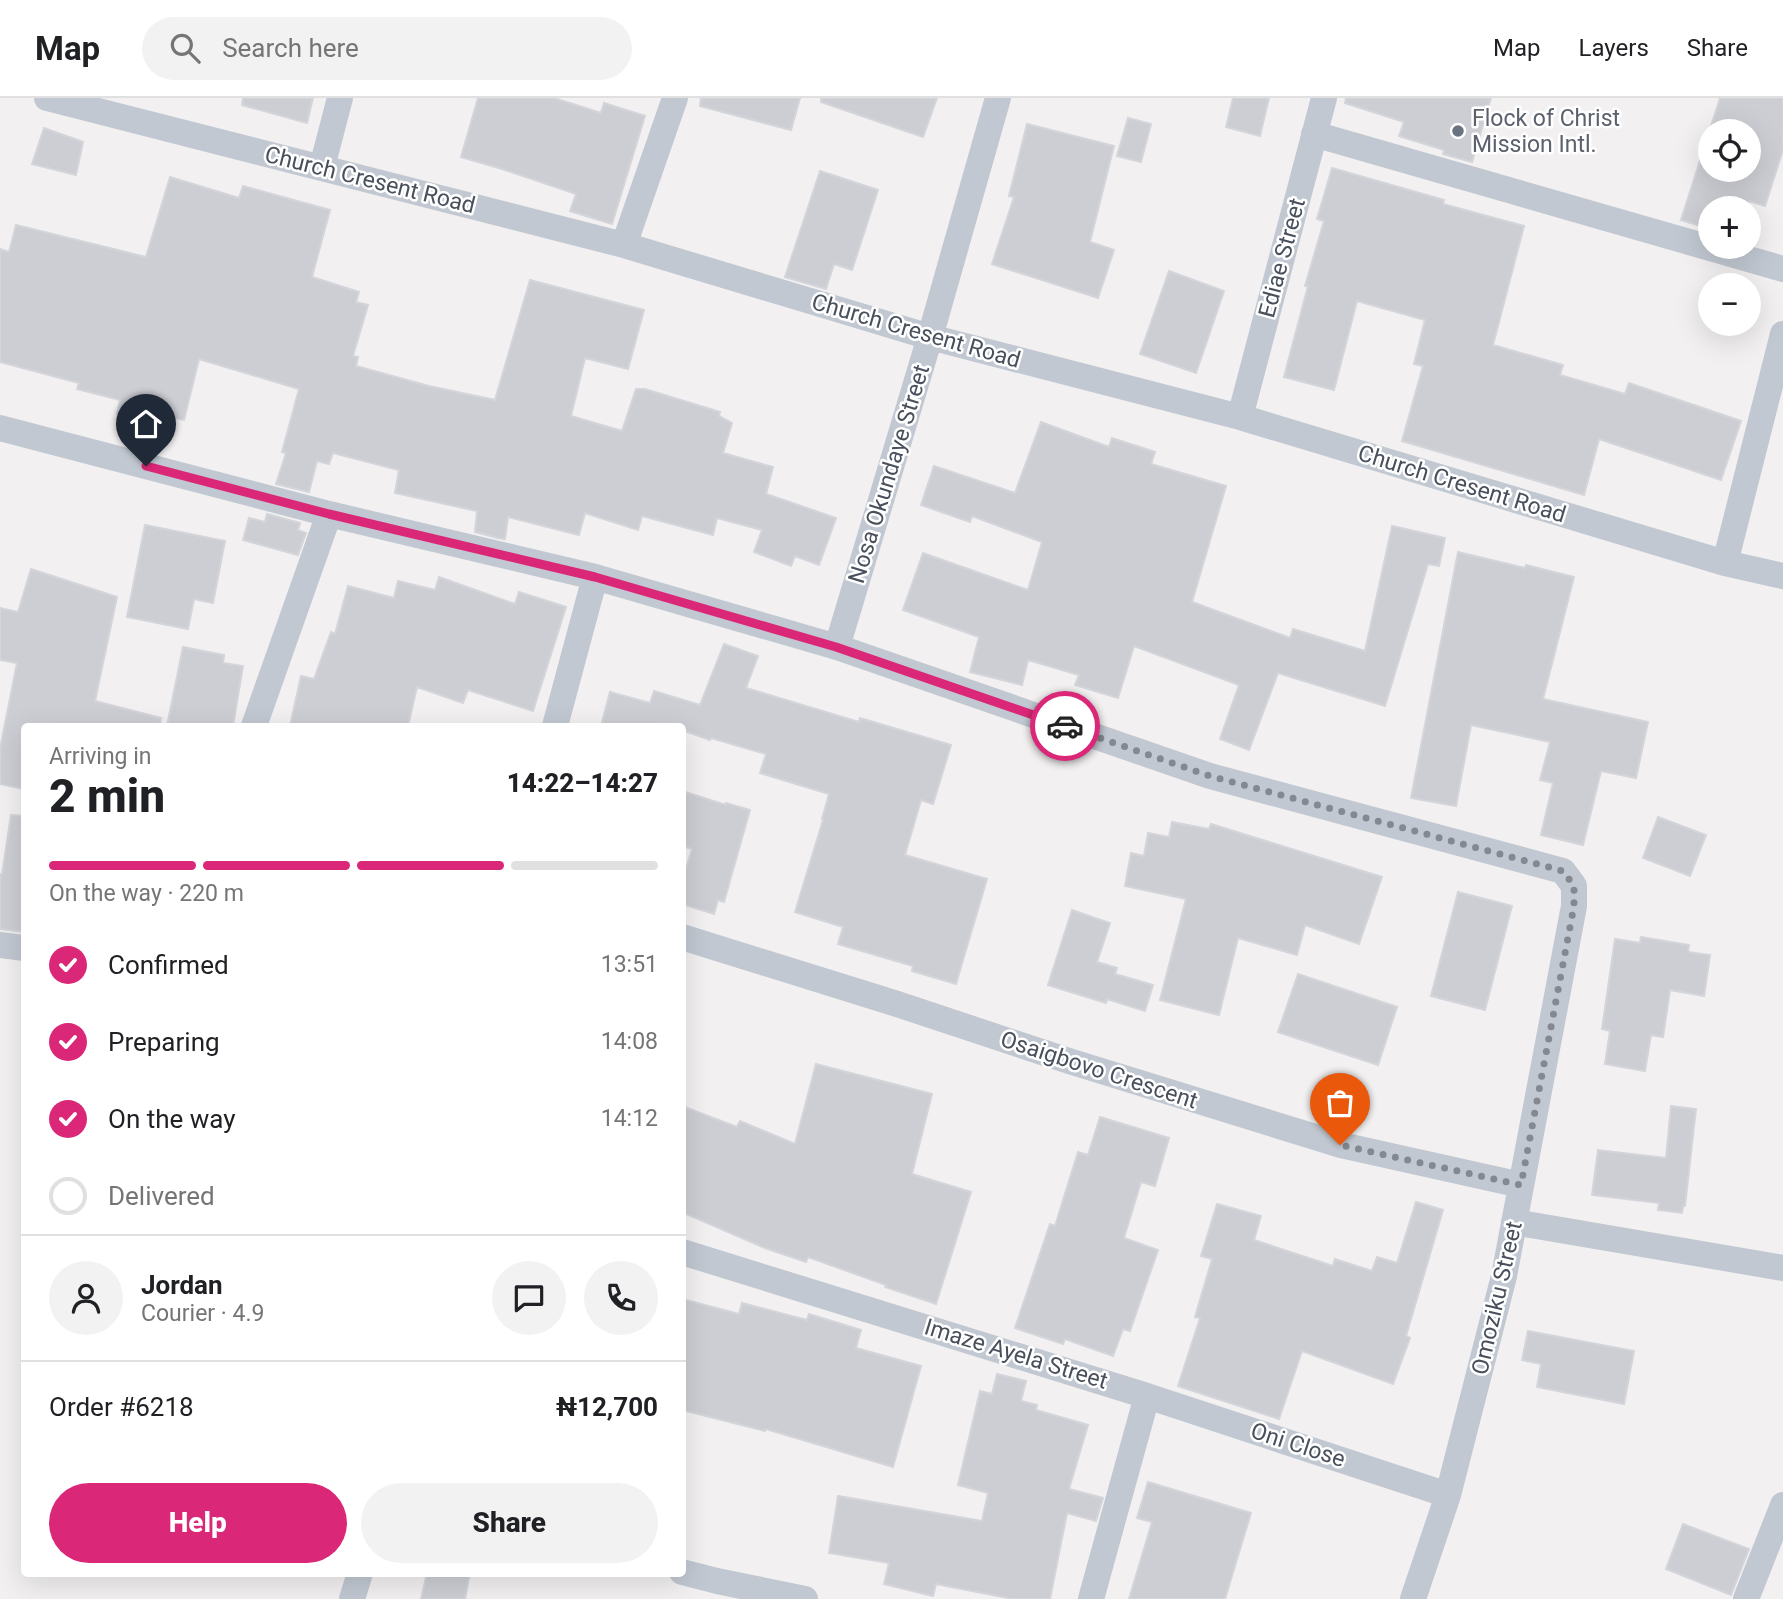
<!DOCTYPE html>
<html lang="en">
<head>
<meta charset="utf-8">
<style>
	:root { --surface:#fff; --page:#f2f2f2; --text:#202124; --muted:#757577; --line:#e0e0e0; --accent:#db2777 }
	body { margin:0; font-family:Roboto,sans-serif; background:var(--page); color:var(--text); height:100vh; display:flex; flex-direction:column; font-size:26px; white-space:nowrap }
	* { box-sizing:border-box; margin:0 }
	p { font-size:23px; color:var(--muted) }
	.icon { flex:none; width:38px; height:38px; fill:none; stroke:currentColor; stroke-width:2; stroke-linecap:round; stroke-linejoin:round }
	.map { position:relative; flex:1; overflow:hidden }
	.side { position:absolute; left:21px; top:625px; width:665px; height:854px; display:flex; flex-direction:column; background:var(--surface); border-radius:7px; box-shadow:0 7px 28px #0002 }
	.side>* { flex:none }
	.fabs { position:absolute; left:1698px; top:21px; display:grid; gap:14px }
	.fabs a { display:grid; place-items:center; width:63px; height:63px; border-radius:50%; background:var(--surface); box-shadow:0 7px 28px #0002; font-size:35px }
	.pin { position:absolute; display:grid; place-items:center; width:60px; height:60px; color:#fff; margin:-72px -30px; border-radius:50% 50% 50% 0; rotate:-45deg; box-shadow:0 0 7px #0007 }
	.pin .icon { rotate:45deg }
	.courier { position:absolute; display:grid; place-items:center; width:70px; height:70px; margin:-35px; border:5px solid #db2777; border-radius:50%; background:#fff; color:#222; box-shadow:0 2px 9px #0007 }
	.head em { font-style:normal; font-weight:800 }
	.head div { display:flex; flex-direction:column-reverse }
	.head { display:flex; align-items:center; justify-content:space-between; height:119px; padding:0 28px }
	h1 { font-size:46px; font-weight:800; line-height:52px }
	.bar { display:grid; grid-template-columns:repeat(4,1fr); gap:10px 7px; align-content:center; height:84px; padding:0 28px }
	.bar i { height:9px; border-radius:5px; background:var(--line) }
	.bar .current { background:var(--accent) }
	.bar p { grid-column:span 4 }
	.line { display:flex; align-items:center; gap:18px; padding:0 28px; border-top:2px solid var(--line) }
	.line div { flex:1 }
	.round { display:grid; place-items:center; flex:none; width:74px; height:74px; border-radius:37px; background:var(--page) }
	ol { padding:0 28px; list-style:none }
	li { display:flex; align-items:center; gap:21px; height:77px }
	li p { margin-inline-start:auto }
	li .icon { padding:7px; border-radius:50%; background:var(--accent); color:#fff; stroke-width:4 }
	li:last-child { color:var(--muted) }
	li i { width:38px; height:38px; border:4px solid var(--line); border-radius:50% }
	.primary-button { display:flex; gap:14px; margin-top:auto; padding:14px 28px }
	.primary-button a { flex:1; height:80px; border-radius:42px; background:var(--accent); color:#fff; font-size:28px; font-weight:800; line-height:80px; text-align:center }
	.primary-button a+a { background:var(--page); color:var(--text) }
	header { display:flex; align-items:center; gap:42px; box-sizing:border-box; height:98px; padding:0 35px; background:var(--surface); border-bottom:2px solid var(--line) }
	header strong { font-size:33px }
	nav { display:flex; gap:38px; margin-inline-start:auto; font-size:24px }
	.search { width:490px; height:63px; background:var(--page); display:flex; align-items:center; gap:18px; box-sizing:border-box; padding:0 24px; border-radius:38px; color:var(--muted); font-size:26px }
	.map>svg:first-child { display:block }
	.building { fill:#cdced4; stroke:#d4d5db; stroke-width:2; fill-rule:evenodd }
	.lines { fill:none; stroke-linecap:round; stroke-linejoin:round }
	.street { stroke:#c1c8d1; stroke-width:26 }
	.done { stroke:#848890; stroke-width:7; stroke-dasharray:0 12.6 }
	.route { stroke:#db2777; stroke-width:9 }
	.worship-dot { fill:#6b7280; stroke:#fff; stroke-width:2.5 }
	.labels { text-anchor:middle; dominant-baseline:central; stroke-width:5; stroke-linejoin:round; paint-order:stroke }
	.worship-label { font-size:23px; fill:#5b616d; stroke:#fff; text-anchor:start }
	.street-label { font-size:23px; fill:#49505c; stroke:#fff }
</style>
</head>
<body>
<header>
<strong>Map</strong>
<div class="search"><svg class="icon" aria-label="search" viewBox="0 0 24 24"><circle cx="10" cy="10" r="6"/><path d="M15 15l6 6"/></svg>Search here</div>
<nav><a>Map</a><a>Layers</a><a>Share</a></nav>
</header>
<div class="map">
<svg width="1783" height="1501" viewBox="0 0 1783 1501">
	<rect width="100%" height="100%" fill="#f2f0f0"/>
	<path class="building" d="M243,0h70l-6,25 -65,-18z
		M478,0h76l47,15 3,-10 41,13 -33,108 -42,-13 6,-17 -74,-25 -41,-12z
		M701,0h99l-9,32 -91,-24z
		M821,0h116l-14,39 -102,-35z
		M1233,0h36l-9,38 -34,-9z
		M1346,0h145l-19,64 -29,-8 1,-4 -45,-14 5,-14 -59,-19z
		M1720,0h63v52l-18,56 -16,-5 -2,7h-37v21l-29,-9zM1710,33h38v39h-38z
		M1128,20l23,6 -10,38 -24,-6z
		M1027,26l87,22 -24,96 24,8 -16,48 -106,-34 22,-67 -5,-1z
		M44,30l39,14 -7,33 -44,-11z
		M1332,70l112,32 -1,4 81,22 -31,119 70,20 -3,10 65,19 4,-11 112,38 -20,59 -122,-41 -15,56 -182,-54 21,-75 -9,-2 11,-44 -68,-19 -23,89 -50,-13 24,-91h-3l19,-65 -7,-2z
		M820,73l58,19 -26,80 -18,-6 -8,25 -41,-12z
		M170,79l69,21 4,-12 87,24 -18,67 47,15 -3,10 12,3 -15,51 5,1 -2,9 73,20 66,14 35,-120 114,30 -16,59 -43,-11 -14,58 51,15 14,-42h9l75,23 -1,4 13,7 -9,30 50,14 -7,27 70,24 -17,47 -24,-9 -4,10 -37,-14 8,-22 -45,-12 -4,17 -71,-19 -4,14 -53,-17 -6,22 -71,-18 -3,22 -7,-1 -23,-6 2,-21 -82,-18 4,-23 -66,-17 -4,11 -12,-3 -8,31 -33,-8 10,-31 -4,-1 17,-63 -100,-30 -15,61 -16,-4 -3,10 -48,-12 3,-14 -43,-11 2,-6 -79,-21v-113l9,3 7,-27 130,32z
		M1169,173l55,20 -28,82 -56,-19z
		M1041,324l68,25 3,-9 43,14 -4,12 75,22 -34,116 98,36 3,-9 72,22 27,-125 53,12 -6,28 -11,-2 -43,142 -107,-33 -29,77 -29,-11 19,-54 -105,-39 -16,52 -43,-13 4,-10 -51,-15 -6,25 -52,-13 9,-35 -76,-27 20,-57 105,37 14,-48 -70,-26 -2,6 -49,-17 13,-39 81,27z
		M267,416l33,9 -2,7 8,3 -8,22 -55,-15 6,-22 16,4z
		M145,427l80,16 -12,62 -19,-4 -6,30 -61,-12z
		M1458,454l67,16 1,-3 48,12 -31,122 105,23 -12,56 -35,-7 -18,74 -42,-10 12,-52 -13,-3 10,-38 -79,-17 -15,81 -45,-8z
		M31,471l86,28 -22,104 66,17 -1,8h-136v63l-24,-5v-35l17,-86 -17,-3v-52l18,4z
		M439,479l76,27 4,-12 47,15 -33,104 -65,-21 -5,13 -46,-16 -9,39h-118l11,-50 13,3 17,-47 4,2 13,-48 46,12 4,-17 37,9z
		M724,546l34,12 -12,32 113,34 1,-4 91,27 -18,59 -12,-4 -16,55 82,24 -31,105 -44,-13 1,-5 -75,-22 5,-17 -48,-15 28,-92 -1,-1 7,-25 -69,-21 6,-19 -55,-16 -1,2 -28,-10v-4h-81l9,-34 40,11 4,-12 46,14z
		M183,549l41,8 -1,8 20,3 -10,60h-66z
		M682,693l44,14v-2l24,7 -26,92 -6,-2 -4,14 -32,-10v-22l10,-33 -10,-3z
		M11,717l13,1v116l-24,-3v-55h2z
		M1658,719l48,18 -16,41 -47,-18z
		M1172,724l37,7 2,-5 171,53 -23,67 -54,-19 -8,30 -59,-17 -19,77 -59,-15 26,-101 -61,-13 6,-33 13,3 4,-23 21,4z
		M1458,794l54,14 -27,104 -54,-14z
		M1072,812l38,13 -13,39 20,6 -2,6 38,11 -8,26 -38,-12 -1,4 -58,-18z
		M1641,839l48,8 -1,7 22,3 -6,41 -34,-6 -7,47 -12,-2 -6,36 -40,-7 5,-33 -8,-2 13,-90 25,4z
		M1298,876l99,33 -19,58 -100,-33z
		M816,966l116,30 -20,80 59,18 -35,112 -51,-17 1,-2 -78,-28 -2,5 -41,-14 -83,-36v-106l55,21 3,-6 55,23z
		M1671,1008l25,3 -11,97h-2l-1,7 -24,-3 1,-7 -67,-8 6,-45 68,8z
		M1100,1019l69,21 -14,48 -14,-4 -17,56 34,12 -28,81 -7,-2 -10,27 -48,-17 -2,5 -48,-16 35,-104 5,2 23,-74 10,3z
		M1416,1104l27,8 -37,126 4,2 -17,46 -91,-33 -23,68 -101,-33 22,-68 -5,-1 17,-58 -11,-3 16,-52 44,12 -7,24 79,26 2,-7 37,12 5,-14 20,6z
		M682,1201l57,15 3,-11 65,17 2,-6 52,16 -5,18 65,18 -28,101 -127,-38 -1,2 -83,-21z
		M1528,1233l106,20 -10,53 -87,-17 4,-23 -19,-4z
		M997,1276l29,7 -5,20 16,4 -1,5 52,15 -19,64 34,9 -7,23 -29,-8 -17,86h-37l-77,-15 -3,12 -49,-12 5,-21 -60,-10 9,-57 144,25 6,-28 -30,-8 22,-94 12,3z
		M1148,1384l103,31 -26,86h-96l23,-77 -15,-4z
		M1683,1426l66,25 -18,46 -65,-26z
		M427,1475h43l-5,26h-44z"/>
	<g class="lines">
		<path class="street" d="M47,0l577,147 306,92 310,80 485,146 58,13
			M1314,36l469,135
			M322,69l18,-69
			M624,147l51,-147
			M1240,319l84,-319
			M0,330l329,86 266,63 242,70 373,129 353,95 11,15v20l-70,370 -56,219 -35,104
			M1725,465l58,-229
			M837,549l93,-310 68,-239
			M254,628l75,-212
			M555,628l40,-149
			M682,839l212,66 175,58 272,84 180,40
			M0,847l24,3
			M1514,1124l269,46
			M682,1154l465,144 -56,203
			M1147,1298l301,99
			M682,1474l35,9 88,18
			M352,1501l8,-26
			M1746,1501l37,-94"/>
	</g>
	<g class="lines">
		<path class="done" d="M1065,628l145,50 353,95 11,15v20l-53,279 -181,-40"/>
		<path class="route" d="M146,368l183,48 266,63 241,70 229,79"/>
	</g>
	<circle class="worship-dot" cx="1458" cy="33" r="7"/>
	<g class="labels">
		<g class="worship-label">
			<text x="1472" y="20">Flock of Christ<tspan x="1472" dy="26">Mission Intl.</tspan></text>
		</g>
		<g class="street-label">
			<text transform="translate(370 82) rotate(14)">Church Cresent Road</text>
			<text transform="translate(1282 160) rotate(-75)">Ediae Street</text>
			<text transform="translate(916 233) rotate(16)">Church Cresent Road</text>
			<text transform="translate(889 376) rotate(-73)">Nosa Okundaye Street</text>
			<text transform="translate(1462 386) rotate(17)">Church Cresent Road</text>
			<text transform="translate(1099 972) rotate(18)">Osaigbovo Crescent</text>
			<text transform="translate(1497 1200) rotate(-77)">Omoziku Street</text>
			<text transform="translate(1016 1256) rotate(17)">Imaze Ayela Street</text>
			<text transform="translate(1298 1347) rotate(18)">Oni Close</text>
		</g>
	</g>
</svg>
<div class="fabs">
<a><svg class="icon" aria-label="locate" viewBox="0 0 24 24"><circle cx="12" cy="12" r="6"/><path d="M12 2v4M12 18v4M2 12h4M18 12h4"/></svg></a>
<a>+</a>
<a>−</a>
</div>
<div class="pin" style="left:1340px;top:1047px;background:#ea580c"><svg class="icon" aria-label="bag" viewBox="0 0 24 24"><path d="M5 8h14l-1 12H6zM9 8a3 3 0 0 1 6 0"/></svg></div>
<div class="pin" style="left:146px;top:368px;background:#1f2937"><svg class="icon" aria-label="home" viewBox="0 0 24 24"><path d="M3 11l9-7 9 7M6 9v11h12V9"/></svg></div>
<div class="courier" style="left:1065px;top:628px"><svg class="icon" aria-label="car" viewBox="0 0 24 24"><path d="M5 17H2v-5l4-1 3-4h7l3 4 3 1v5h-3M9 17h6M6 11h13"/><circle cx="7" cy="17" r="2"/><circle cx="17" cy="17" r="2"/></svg></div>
<section class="side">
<div class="head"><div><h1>2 min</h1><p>Arriving in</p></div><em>14:22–14:27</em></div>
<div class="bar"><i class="current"></i><i class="current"></i><i class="current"></i><i></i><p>On the way · 220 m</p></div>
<ol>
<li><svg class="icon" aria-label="check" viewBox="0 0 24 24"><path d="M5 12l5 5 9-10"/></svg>Confirmed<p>13:51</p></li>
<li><svg class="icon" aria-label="check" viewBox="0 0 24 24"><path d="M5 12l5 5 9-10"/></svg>Preparing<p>14:08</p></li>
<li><svg class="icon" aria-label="check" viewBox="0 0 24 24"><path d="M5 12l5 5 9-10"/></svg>On the way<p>14:12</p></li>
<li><i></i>Delivered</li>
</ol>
<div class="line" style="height:126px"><a class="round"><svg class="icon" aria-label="person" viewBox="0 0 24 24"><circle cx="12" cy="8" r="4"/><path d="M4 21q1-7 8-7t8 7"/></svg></a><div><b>Jordan</b><p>Courier · 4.9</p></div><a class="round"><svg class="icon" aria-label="chat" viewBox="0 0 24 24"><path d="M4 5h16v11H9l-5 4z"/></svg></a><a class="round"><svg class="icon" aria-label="phone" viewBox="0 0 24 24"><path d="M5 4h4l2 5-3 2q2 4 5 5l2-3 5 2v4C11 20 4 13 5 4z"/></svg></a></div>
<div class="line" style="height:91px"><div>Order #6218</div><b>₦12,700</b></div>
<div class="primary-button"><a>Help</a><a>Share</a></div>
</section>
</div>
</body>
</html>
